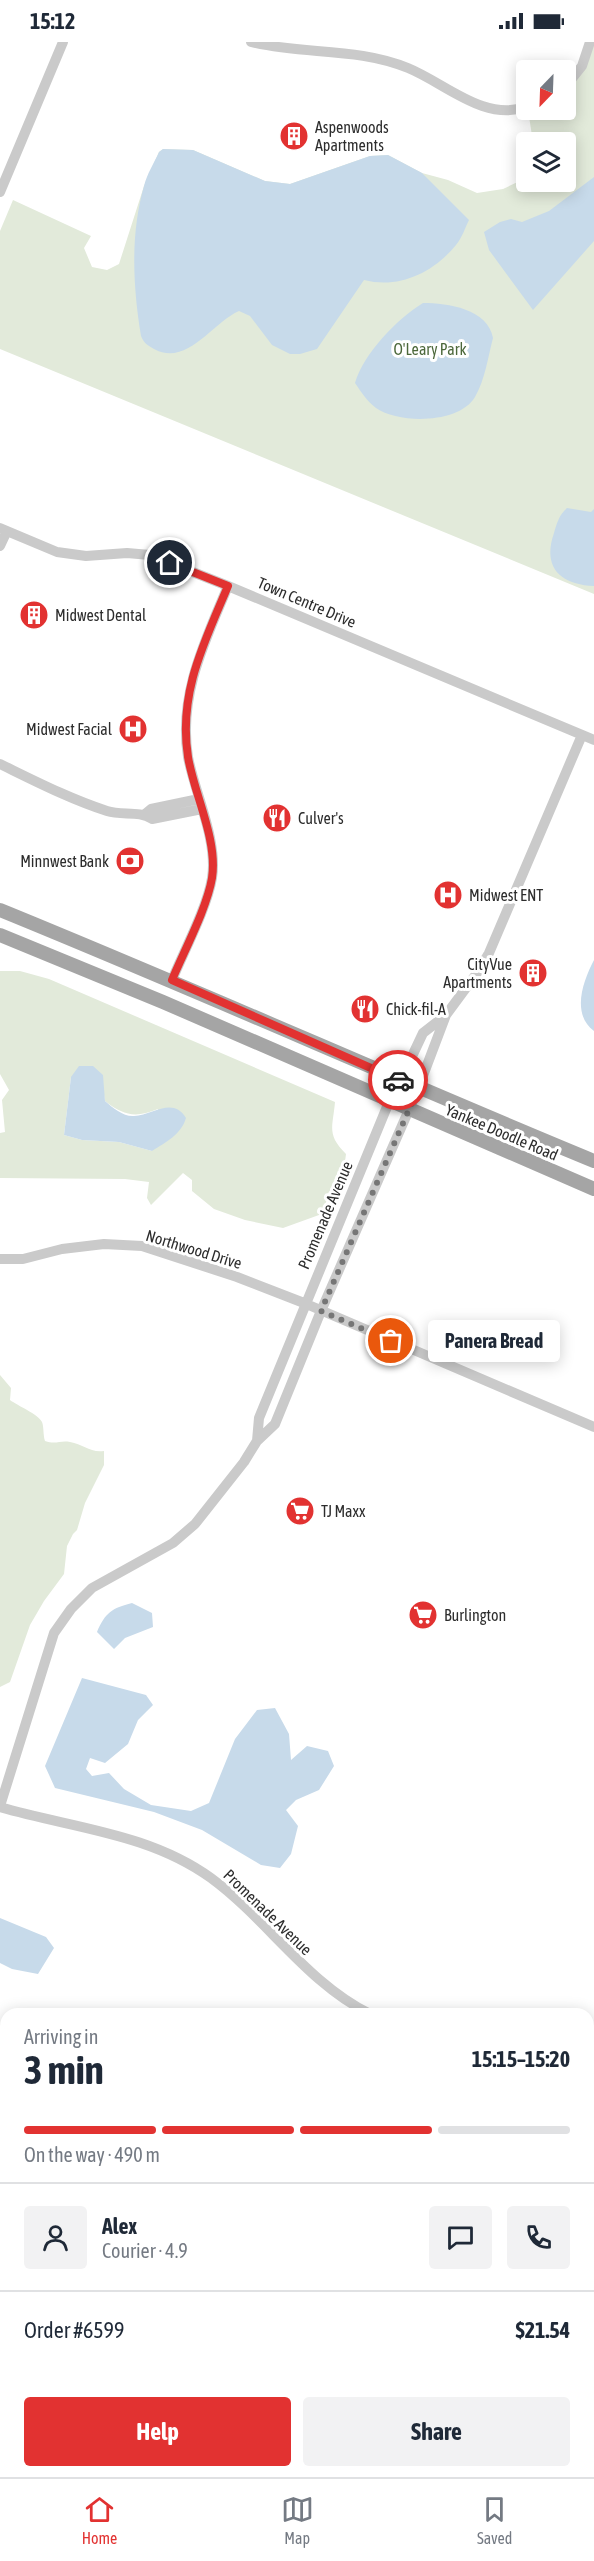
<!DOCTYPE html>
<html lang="en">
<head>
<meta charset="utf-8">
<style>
	:root { --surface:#fff; --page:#f2f2f3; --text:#1f2937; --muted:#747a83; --line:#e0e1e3; --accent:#e23231 }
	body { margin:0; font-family:"Asap Condensed",sans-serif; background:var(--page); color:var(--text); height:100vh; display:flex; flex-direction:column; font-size:22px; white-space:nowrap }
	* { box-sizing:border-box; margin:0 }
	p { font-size:20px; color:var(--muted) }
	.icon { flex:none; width:33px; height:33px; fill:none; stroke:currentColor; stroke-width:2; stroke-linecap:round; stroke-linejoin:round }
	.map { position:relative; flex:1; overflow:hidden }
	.details { position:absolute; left:0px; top:1966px; width:594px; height:470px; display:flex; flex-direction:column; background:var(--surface); border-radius:18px 18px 0 0; box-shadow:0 3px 15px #0003 }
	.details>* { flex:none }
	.needle { width:39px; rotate:203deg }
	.controls { position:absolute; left:516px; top:18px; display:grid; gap:12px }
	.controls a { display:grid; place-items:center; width:60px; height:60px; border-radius:6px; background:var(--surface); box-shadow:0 3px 15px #0003; font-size:30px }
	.pin { position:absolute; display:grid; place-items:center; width:51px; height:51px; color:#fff; margin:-26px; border:3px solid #fff; border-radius:50%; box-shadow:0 2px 6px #0007 }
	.courier { position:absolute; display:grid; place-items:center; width:60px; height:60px; margin:-30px; border:4px solid #e23231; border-radius:50%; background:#fff; color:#222; box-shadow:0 2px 8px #0007 }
	.bubble { position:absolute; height:42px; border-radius:6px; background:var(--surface); box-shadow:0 3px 15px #0003; font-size:20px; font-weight:700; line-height:42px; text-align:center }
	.headline em { font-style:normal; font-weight:700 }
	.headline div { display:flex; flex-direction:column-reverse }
	.headline { display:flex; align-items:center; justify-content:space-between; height:102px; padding:0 24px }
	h1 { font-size:39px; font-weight:700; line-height:45px }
	.bar { display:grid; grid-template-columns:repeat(4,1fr); gap:9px 6px; align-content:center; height:72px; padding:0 24px }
	.bar i { height:8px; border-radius:4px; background:var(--line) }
	.bar .on { background:var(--accent) }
	.bar p { grid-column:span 4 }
	.line { display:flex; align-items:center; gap:15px; padding:0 24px; border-top:2px solid var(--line) }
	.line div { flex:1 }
	.round { display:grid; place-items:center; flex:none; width:63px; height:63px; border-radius:6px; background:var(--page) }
	.primary-button { display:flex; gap:12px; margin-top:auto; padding:12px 24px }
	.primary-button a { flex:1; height:69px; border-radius:6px; background:var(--accent); color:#fff; font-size:24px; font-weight:700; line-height:69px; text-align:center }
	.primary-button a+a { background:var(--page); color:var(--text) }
	.status { display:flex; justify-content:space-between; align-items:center; height:42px; padding:0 30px; background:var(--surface); direction:ltr }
	.status svg { height:16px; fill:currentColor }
	.tab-bar { display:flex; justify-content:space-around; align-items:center; height:84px; border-top:2px solid var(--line); background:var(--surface); font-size:16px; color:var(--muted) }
	.tab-bar a { display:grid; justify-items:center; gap:3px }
	.tab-bar .on { color:var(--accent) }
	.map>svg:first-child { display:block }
	.green { fill:#e2eada; fill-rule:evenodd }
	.water { fill:#c7daea }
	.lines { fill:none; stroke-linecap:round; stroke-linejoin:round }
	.minor { stroke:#cacaca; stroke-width:10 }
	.major { stroke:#a5a5a5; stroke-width:14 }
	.highway { stroke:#949494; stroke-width:16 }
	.done { stroke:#767676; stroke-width:6; stroke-dasharray:0 10.8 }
	.route { stroke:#e23231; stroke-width:8 }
	.labels { text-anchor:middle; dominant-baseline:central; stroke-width:6; stroke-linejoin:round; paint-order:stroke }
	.poi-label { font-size:16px; fill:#2d2d2d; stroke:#fff; text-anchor:start }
	.park-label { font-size:16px; fill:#4c683b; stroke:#fff }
	.street-label { font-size:16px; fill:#2d2d2d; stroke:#fff }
</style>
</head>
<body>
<div class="status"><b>15:12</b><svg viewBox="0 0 49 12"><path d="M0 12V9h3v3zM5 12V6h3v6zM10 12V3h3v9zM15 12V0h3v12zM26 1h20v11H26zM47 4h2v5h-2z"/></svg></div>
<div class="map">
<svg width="594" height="2435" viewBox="0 0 594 2435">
	<rect width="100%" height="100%" fill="#fff"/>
	<path class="green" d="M594,0v552l-594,-245v-118l13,-31 78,36 -7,12 8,19 15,3 12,-6 25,-78 15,-34 4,-3 30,1 72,31 25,3 80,-28 18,-1 34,18 26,7 29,13 26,-4 21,-10 2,-5v8h40v-40h-33l-5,-32h38v-24z
		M0,929h20l29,8 286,123c-2,25 -9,32 11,52l-2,15 -25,46 -36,13 -38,-8 -31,-11 -22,-18v-11l-9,-7 -32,32 -4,-7 2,-16 -24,-3 -125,-1v-45l5,-1 -3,-32 7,-10 -9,-16zM71,1035l32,12 2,12c19,15 31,17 53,8l-6,42 -33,-9 -37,-2 -18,-5z
		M0,1333l11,13 -1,12c8,6 28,14 32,22 2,5 1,13 3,19 11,4 15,-1 25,1 13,2 20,11 34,9v14l-19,38 -8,27 -4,4 -6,12 -3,28 -20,27 -14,24 -20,57 -10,5z"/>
	<path class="water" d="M163,107l30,1 72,31 25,3 80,-28 18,-1 34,18 47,47c-4,8 -7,18 -13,25 -23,28 -57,44 -92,35l-47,69 -17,5h-10l-18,-9 -22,-29 -11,-5c-27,12 -52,56 -85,38 -7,-4 -10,-6 -13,-13 -8,-49 -11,-101 3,-150 3,-12 10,-23 15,-34z
		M594,135v64l-61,69 -44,-60 -5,-18 16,-10 11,-3 11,3 27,-11z
		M423,261c25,0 65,6 70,35 -5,19 -8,42 -18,59 -16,27 -76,27 -99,11 -9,-7 -15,-16 -21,-25 9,-30 42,-64 68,-80z
		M567,466l24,4 3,-3v77c-34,-1 -52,-19 -40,-53 3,-10 5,-18 13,-25z
		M594,918v71c-23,-17 -11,-50 0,-71z
		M79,1024h14l10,9 2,26c8,7 19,16 29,15 19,-1 39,-20 52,2 -5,17 -20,24 -34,33l-33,-9 -37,-2 -18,-5 7,-58z
		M132,1561l20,10 1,14 -28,11 -11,11 -17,-17c8,-19 15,-24 35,-29z
		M82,1636l64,17 7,10 -15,15 -10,24 -23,19 -15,-5 -4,11 6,7 17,-3 15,16 27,16 40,6 18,-8 26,-64 22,-29 18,-2 14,26 2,26 16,-14 21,5 6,15 -15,24 -23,10 -10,10 12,16 -7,28 -11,14 -19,-3 -59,-35 -48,-18 -99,-24 -10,-22z
		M0,1876l46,19 8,11 -16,26 -26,-5 -12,-6z
		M594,2087v142l-6,5v-139z"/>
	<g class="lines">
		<path class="minor" d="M251,0c52,13 106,5 157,26 37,15 76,54 118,39
			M566,44l16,-20 8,-24
			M0,150l63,-150
			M0,486l57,24 29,4 41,-3 23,2 78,31 366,154
			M0,504l7,-15
			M0,722c35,17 70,35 107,47 15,5 32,-1 45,8l50,-10
			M145,772l6,-5 48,-10
			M172,938c12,-29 35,-72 40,-102 6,-38 -17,-84 -24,-121 -10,-62 17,-116 40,-171
			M0,1217h23l39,-10 42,-5 38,2 95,31 67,26 290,124
			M257,1399l2,-23 139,-338 8,-11 17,-36 23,-18 31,-42 12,-20 93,-218
			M0,1764l54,-173 17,-24 21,-21 81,-45 22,-19 49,-62 13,-21 18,-17 46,-113 97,-222 28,-74
			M0,1765c72,21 149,26 211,71 57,42 95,104 159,136
			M588,2001l6,-2
			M297,2435l3,-5"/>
		<path class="major" d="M0,868c199,81 395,169 594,251
			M0,893l163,67 431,187"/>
		<path class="highway" d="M588,2313l6,-5
			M588,2384l6,-5
			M438,2435l6,-5
			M526,2435l6,-5"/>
	</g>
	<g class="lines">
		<path class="done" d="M391,1299l-70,-30 97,-222 -20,-9"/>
		<path class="route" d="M170,521l58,23c-24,57 -50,107 -40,171 6,37 30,83 24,121 -5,30 -28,73 -40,102l226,100"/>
	</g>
	<defs>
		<g id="building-disc" transform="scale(1.5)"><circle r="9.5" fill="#e23231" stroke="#fff"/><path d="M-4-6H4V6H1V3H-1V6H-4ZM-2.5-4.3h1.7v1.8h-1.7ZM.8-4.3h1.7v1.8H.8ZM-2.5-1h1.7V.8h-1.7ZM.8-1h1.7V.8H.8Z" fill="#fff"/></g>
		<g id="hospital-disc" transform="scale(1.5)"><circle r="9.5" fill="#e23231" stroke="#fff"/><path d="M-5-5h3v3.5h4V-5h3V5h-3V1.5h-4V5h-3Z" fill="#fff"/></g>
		<g id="restaurant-disc" transform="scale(1.5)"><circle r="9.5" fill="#e23231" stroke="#fff"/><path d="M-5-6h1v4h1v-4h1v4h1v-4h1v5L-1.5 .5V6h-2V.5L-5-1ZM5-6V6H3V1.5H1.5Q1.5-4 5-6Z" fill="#fff"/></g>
		<g id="bank-disc" transform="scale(1.5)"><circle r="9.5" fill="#e23231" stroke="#fff"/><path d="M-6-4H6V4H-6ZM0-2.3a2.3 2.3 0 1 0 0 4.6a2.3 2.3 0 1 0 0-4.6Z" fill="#fff"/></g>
		<g id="supermarket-disc" transform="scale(1.5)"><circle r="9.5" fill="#e23231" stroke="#fff"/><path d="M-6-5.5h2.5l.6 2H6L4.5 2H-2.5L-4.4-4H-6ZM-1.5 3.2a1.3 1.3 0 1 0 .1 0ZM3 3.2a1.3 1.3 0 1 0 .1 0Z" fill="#fff"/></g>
	</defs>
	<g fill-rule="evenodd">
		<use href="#building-disc" x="294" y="94"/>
		<use href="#building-disc" x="34" y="573"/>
		<use href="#hospital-disc" x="133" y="687"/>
		<use href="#restaurant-disc" x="277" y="776"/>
		<use href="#bank-disc" x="130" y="819"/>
		<use href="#hospital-disc" x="448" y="853"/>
		<use href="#building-disc" x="533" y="931"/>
		<use href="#restaurant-disc" x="365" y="967"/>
		<use href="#supermarket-disc" x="300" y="1469"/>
		<use href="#supermarket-disc" x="423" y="1573"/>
	</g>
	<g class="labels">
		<g class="poi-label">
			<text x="315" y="85">Aspenwoods<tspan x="315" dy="18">Apartments</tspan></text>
			<text x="55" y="573">Midwest Dental</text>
			<text x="112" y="687" text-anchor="end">Midwest Facial</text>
			<text x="298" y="776">Culver's</text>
			<text x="109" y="819" text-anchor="end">Minnwest Bank</text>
			<text x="469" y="853">Midwest ENT</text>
			<text x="512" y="922" text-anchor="end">CityVue<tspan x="512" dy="18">Apartments</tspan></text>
			<text x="386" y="967">Chick-fil-A</text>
			<text x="321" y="1469">TJ Maxx</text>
			<text x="444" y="1573">Burlington</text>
		</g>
		<g class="park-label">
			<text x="430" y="307">O'Leary Park</text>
		</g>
		<g class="street-label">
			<text transform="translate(307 560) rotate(23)">Town Centre Drive</text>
			<text transform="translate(502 1090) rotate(23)">Yankee Doodle Road</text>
			<text transform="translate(325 1173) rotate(-67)">Promenade Avenue</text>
			<text transform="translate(194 1207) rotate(17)">Northwood Drive</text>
			<text transform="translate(268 1870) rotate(44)">Promenade Avenue</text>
		</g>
	</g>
</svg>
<div class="controls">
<a><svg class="needle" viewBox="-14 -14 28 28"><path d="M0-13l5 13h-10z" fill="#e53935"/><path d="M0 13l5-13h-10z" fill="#747a83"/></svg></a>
<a><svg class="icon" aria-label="layers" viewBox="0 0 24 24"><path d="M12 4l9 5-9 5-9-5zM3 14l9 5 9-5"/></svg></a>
</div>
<div class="pin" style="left:391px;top:1299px;background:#ea580c"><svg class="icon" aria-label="bag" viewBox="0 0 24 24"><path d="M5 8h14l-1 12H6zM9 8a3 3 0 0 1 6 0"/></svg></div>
<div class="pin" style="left:170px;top:521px;background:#1f2937"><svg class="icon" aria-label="home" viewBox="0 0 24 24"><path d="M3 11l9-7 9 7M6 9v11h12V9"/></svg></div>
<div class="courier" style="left:398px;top:1038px"><svg class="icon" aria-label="car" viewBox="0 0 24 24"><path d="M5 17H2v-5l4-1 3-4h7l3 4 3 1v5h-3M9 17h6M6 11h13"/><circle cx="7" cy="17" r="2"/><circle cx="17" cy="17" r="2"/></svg></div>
<div class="bubble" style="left:428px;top:1278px;width:132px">Panera Bread</div>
<section class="details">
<div class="headline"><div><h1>3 min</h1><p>Arriving in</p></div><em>15:15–15:20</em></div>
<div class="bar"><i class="on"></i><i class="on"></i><i class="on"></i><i></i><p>On the way · 490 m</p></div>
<div class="line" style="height:108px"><a class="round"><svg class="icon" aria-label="person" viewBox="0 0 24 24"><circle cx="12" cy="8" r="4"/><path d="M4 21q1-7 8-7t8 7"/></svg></a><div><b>Alex</b><p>Courier · 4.9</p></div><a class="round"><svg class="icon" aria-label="chat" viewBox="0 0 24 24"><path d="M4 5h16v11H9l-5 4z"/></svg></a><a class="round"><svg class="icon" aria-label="phone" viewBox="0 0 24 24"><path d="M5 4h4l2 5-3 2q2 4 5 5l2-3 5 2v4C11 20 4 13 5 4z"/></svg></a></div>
<div class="line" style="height:78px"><div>Order #6599</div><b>$21.54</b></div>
<div class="primary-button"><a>Help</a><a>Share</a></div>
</section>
</div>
<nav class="tab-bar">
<a class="on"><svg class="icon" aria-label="home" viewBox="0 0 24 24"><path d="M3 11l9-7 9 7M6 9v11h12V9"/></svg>Home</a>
<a><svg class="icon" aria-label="map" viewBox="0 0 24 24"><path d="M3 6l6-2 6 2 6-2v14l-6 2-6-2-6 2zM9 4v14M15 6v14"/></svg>Map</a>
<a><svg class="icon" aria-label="saved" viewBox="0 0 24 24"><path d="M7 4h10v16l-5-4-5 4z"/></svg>Saved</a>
</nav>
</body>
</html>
